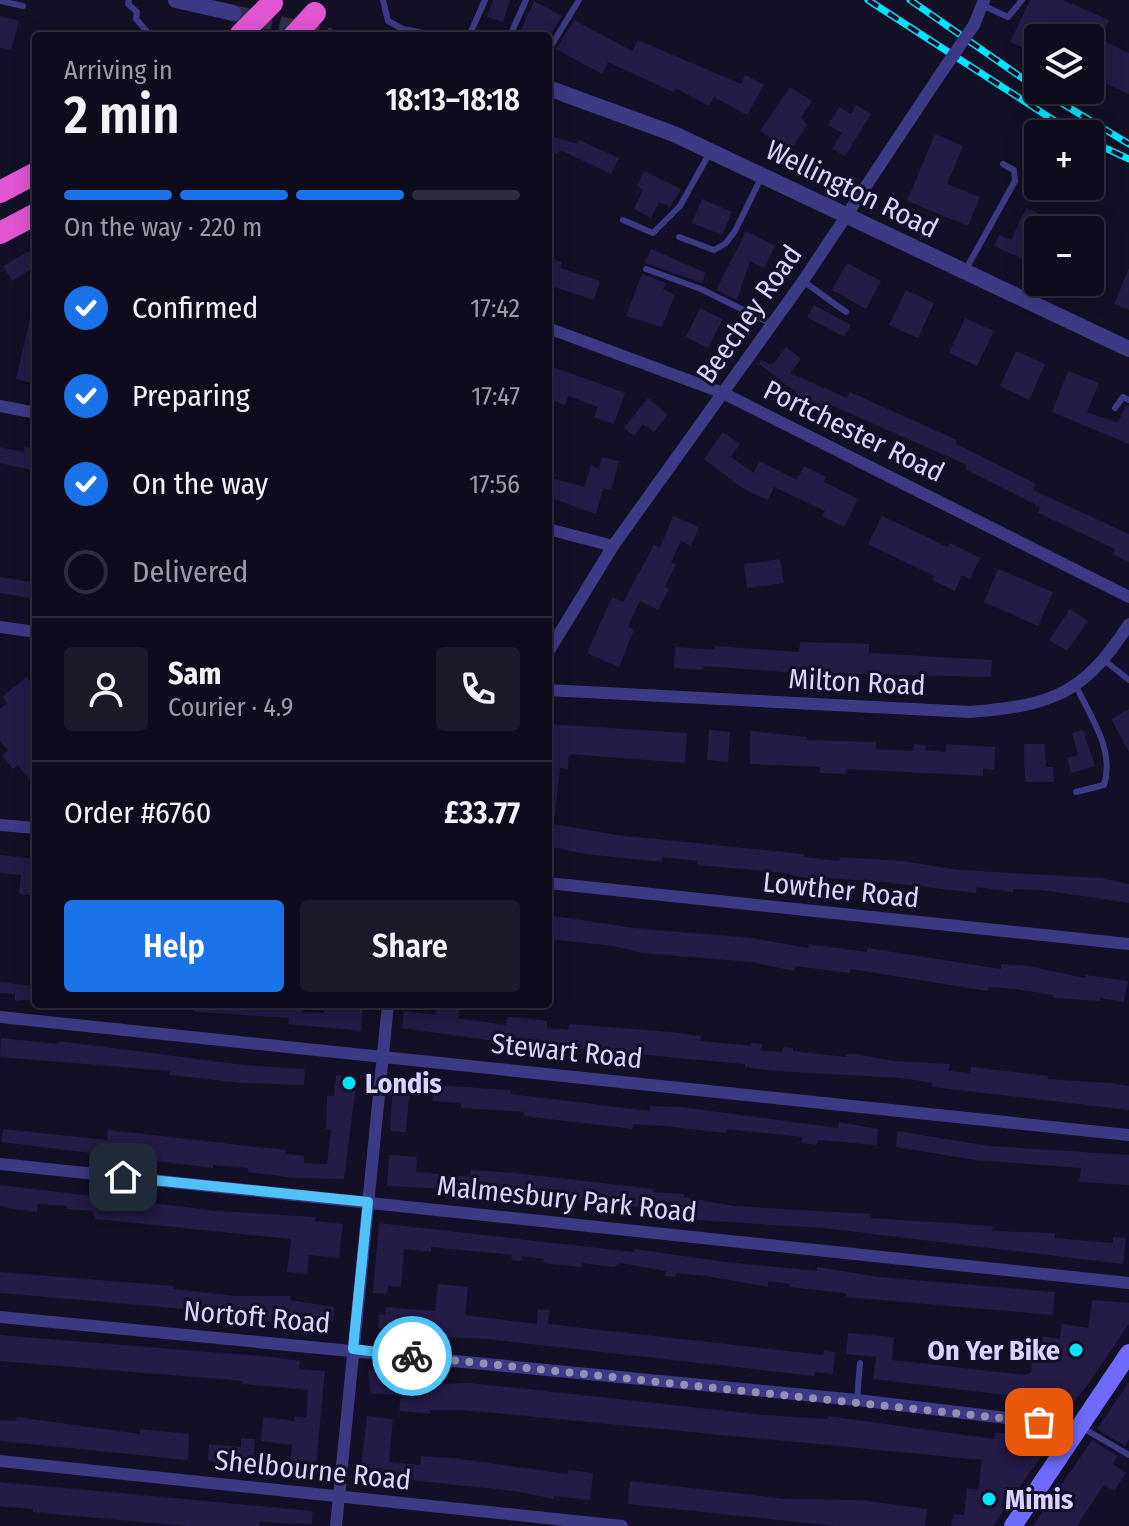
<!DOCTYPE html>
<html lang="en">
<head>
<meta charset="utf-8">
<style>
	:root { --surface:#0e0b1c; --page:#1c1929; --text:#f1f3f6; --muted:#9b9ba3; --line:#2e2b3b; --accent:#1a73e8 }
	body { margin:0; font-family:"Fira Sans Condensed",sans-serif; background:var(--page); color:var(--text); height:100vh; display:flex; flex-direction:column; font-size:30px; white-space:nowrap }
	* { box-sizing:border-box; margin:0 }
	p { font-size:26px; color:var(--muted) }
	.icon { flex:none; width:44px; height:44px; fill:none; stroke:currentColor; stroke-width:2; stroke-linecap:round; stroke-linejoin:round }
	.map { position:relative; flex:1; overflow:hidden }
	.side { position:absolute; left:32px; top:32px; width:520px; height:976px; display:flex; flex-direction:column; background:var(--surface); border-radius:8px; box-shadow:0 4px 20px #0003,0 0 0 2px var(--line) }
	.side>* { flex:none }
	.fabs { position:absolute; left:1024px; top:24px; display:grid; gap:16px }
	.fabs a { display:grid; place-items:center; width:80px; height:80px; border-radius:8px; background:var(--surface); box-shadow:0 4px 20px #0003,0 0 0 2px var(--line); font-size:40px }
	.pin { position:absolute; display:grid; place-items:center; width:68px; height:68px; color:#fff; margin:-34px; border-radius:16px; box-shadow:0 4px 12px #0006 }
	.courier { position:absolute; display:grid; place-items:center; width:80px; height:80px; margin:-40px; border:6px solid #4fc3f7; border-radius:50%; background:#fff; color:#222; box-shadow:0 2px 10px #0007 }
	.summary em { font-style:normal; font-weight:600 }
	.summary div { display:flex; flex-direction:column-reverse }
	.summary { display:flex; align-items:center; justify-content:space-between; height:136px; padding:0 32px }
	h1 { font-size:52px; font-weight:600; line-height:60px }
	.bar { display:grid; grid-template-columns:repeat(4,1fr); gap:12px 8px; align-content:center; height:96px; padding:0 32px }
	.bar i { height:10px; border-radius:6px; background:var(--line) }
	.bar .selected { background:var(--accent) }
	.bar p { grid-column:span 4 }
	.line { display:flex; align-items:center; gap:20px; padding:0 32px; border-top:2px solid var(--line) }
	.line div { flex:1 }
	.round { display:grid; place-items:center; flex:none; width:84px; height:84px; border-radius:8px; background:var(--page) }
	ol { padding:0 32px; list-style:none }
	li { display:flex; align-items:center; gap:24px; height:88px }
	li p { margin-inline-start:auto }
	li .icon { padding:8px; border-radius:50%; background:var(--accent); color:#fff; stroke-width:4 }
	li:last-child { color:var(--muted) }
	li i { width:44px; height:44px; border:4px solid var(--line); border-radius:50% }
	.cta { display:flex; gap:16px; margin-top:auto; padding:16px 32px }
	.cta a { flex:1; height:92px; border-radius:8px; background:var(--accent); color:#fff; font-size:32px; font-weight:600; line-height:92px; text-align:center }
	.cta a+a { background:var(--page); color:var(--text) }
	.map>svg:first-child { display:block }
	.building { fill:#241b47 }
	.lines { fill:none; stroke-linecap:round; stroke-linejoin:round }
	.tertiary-tunnel { stroke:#312d47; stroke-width:16; stroke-dasharray:16 8; stroke-linecap:butt }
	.service { stroke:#3d3a85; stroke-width:6 }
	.minor { stroke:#3d3a85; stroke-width:12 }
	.tertiary { stroke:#3d3a85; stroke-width:16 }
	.secondary { stroke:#6f6bff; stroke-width:18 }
	.trunk { stroke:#e055d1; stroke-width:22 }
	.rail-casing { stroke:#00e5ff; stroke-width:7 }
	.rail { stroke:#130f26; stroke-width:4; stroke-dasharray:12; stroke-linecap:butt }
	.minor-bridge { stroke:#3d3a85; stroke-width:12 }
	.trunk-bridge { stroke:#e055d1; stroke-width:22 }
	.done { stroke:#948fb3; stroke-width:8; stroke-dasharray:0 14.4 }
	.route { stroke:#4fc3f7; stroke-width:10 }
	.poi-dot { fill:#00e5ff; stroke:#130f26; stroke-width:3 }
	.labels { text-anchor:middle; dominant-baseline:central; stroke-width:6; stroke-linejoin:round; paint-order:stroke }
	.street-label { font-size:28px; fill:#d9d4ff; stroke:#130f26 }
	.poi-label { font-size:28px; font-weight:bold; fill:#d9d4ff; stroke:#130f26; text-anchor:start }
</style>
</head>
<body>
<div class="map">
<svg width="1129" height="1526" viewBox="0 0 1129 1526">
	<rect width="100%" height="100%" fill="#130f26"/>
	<path class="building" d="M493,0h17l-7,22 -16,-5z
		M1030,0h33l46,20 -9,19 29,14v41l-30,-13 -9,21v-64h-52v16l-28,-12z
		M534,1l28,15 -12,20h-23l-7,-4z
		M0,16l19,5 -8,29 -11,-2z
		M574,20l58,31 6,-11 103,44 4,-9 19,10 -17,30 -33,-18 -5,9 -34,-18 -2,4 -65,-30 -6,12 -46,-25z
		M790,87l22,14 -11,16 6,8 -17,26 -30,-20z
		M856,105l15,9 -26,42 -13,-7 10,-16 -14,-8 11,-18 12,7z
		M935,134l28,12 -16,38 33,13 -12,29 -61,-25z
		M548,135l29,9 2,-4 40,18 -8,16 -51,-24 -1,4 -11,-3z
		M644,171l37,18 -11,18 -11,-5 -8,16 -17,-9 9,-19 -6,-4z
		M702,199l30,13 -10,23 -30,-12z
		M1026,208l14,6 -14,31 12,5 -4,14 -40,-18 5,-11 12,5z
		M746,231l29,15 -11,22 -14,-7 -13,39 -21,-10z
		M36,247v19l-24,15 -9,-15z
		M651,249l55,24 -4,10 -57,-20z
		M548,257l14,5 -2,6 40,13 -6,19 -46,-15z
		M847,263l34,18 -15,28 -34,-19z
		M1129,268v42l-15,-6z
		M642,274l24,9 -3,6 12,6 -13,32 -36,-11z
		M906,290l28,13 -16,35 -29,-13z
		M814,305l37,20 -7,12 -37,-20z
		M700,308l23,11 -15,29 -22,-11z
		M32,309h4v75l-20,-5z
		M965,318l29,13 -17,35 -28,-13z
		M786,347l15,12 -11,14 57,25 3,-6 107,48 -1,4 80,40 -3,6 96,44v28l-16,-8 2,-5 -77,-36 2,-6 -75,-38 2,-4 -143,-63 -2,5 -27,-11 1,-4 -37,-28 2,-4 11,5z
		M1016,351l29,13 -16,36 -29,-14z
		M548,365l77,28 -11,31 -20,-7 4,-10 -30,-11 -3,9 -17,-6z
		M1068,371l31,12 -12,29 31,11 8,-18 3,1v38l-77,-32z
		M648,398l20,17 -14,17 -11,-8 -9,12 -10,-8z
		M723,432l17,12 -9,13 23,16 5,-12 38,19 7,-14 22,11 -2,5 34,17 -14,28 -22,-11 3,-5 -51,-24 -6,13 -23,-10 -41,-31z
		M0,447l23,5 2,-5 11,2v22l-36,-8z
		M602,457l17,4 -8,29 -8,-2 -7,26 -48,-17v-20l36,10 7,-21 8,2z
		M673,516l26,11 -8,19 -10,-5 -10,21 5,3 -11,22 4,2 -11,21 -18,-9 -12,25 6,4 -15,37 -32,-14 25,-56 11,5 31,-57 6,3z
		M882,516l66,31 2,-4 30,15 -10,21 -8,-4 -7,16 -23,-11 2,-4 -66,-32z
		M780,559l4,24 -37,5 -3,-24z
		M998,569l55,23 -15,34 -54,-24z
		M0,577l36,6v16l-36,-6z
		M1070,609l18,12 -21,30 -18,-11z
		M800,642l69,2v9l123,7 -1,17 -208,-5 -80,-6v4l-29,-2 1,-21 40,3v-4l84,6z
		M26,677l5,5 5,-5v112l-18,-24 -5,4 -11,-13 6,-6 -8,-9v-32l7,-6 -5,-6z
		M1129,709v43l-18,-33z
		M550,724l137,9 -2,30 -116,-9 -1,15 -8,-1 -5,49h-7z
		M709,730l21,2 -2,30 -21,-2z
		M1083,730l12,36 -24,7 -4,-15 11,-3 -6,-22z
		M750,731l57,6v3l69,2v7l19,1 18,1 1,-7 12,1 -1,5 21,2v-8l49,3 -1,23 -11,-1v7l-136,-7 -1,5 -26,-1v-6l-70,-3z
		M1024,744h21l1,23h7l1,15h-29z
		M548,823l68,12 188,19v3l35,4 1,-4 62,4 58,9 142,8 27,6v19l-87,-13 -29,-1v3l-36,-5 -1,6 -93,-11 -56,-4 -1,5 -43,-10 -86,-8 1,-4 -36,-4v5l-77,-8 -37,-8z
		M0,855l36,4v37l-17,-2 2,-19 -21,-2z
		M548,915l86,13 118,10 56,10 1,-4 58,8v-4l134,21v-5l27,2 57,12 1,-3 42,6 -4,21 -24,-4v3l-47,-3v-3l-37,-6 -27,-2 -1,4 -138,-22v4l-55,-7 -1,5 -42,-9 -111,-9 -27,-7 -66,-7z
		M0,982l36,4v13l-21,2v-7l-15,-1z
		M195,1004h109l-1,8 21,1 1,-9h38l-2,27 -73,-7 1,-6 -94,-6z
		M436,1005l23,3 -1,10 48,7 1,-8h10l30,4v7l21,2 1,-6 102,8 30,4 -1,5 51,5v-3l11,1 -1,7 21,1 1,-5 10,1v3l53,6v-3h10l38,7 56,3 -1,7 21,2 1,-6 77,9v3l62,4 19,3v24l-197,-23 1,-4 -32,-5 -125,-7 -31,-4v-3l-251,-23 -92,-13 2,-17 31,4z
		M1,1038l57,6 1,-3 185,24 61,4 -1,16 -61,-2 -74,-8 1,-4 -170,-14z
		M336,1075l21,2 -13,102 -49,-1 -47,-6v-4l-35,-3v3l-212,-26 2,-13 104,11 1,-10 178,20 -1,4 19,2v7l23,1 4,-34 -5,-1 1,-33h7z
		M393,1085l17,1 -4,46 -16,-1z
		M434,1085l77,5v4l139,17v-5l31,1 157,21 1,-6 39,7 -1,16 -59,-5 -1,5 -16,-2 1,-6 -75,-8 -1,4 -62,-7 -31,-2 -1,5 -108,-13 1,-4 -64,-4v-5l-29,-2z
		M897,1131l92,15 140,9v30l-50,-3 2,-14 -106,-8 -79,-13z
		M389,1155l28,2 -1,15 54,5 1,-7 44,3 139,16 -1,3 31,2v3l50,9 136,8v4l123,8 -1,5 63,2v5l58,5v-6l13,1 -3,26 -300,-36 -126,-8v-3l-30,-3 1,-4 -166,-18 -115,-6z
		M0,1185l218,26 98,6 -1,4 28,3 -4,34 -30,-3 -2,19 -20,-2 4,-33 -195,-20 -4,-8 -25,-2v-3l-29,-2 -1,8 -22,-3 -15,-3z
		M379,1223l254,29 1,-3 91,13 92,9v-4l62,10 176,15 -2,23 -207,-18v-4l-57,-6 1,-3 -22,-3v6l-61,-11 -31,-3 -1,4 -10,-1 1,-5 -46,-8 -6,4 -32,-4 -1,4 -38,-4 1,-4 -22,-3 -1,5 -10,-1 1,-5 -81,-8v5l-27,-3 -3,38 -13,-1 -1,8 -14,-1z
		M0,1272l173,14v3l63,7h55l-1,4 44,7 -1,15 -44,-4 -1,5 -78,-8 -25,-3v-3l-185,-16z
		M438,1284l30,3 -3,28 72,9 1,-15 12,1 -2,14 275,31 1,-5 11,2 -2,22 -18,-2 -1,4 -327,-37 -65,-3 -44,-8 1,-14 6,1 1,-8 49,4z
		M1092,1300l37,3v21l-43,63 -16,19 -12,7 -16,-2 2,-7 -22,-3v-4l-149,-18 3,-22 -30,-3 2,-21 46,4 -2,23 133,15 6,-2 2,-24 9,2 1,-15 17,3 2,-15 26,4z
		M0,1335l272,22 28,4 -1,8 26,2 -10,105 -26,-3 3,-28 -31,-4 2,-24 32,4v-5l11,2 2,-28 -66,-6 1,-3 -243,-20z
		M368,1370l22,2 -1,6 54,6 27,-1 295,32 63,4v-3l166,23 1,-7 52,7 2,6 -56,81h-42l2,-12 11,1 3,-27 11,2 4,-30 -519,-50h-33v4l-31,-3 2,-16 -31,-2z
		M1129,1382v57l-4,7 -28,-17z
		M367,1416l26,3 -4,43 31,3 1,-9 32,2 115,16v-4l25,3 -3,27 -36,-4v3l-40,-8 -154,-16z
		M17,1417l123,17v-5l49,5 -1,26 -188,-19v-21l16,1z
		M241,1438l14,1 -2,26 -45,-4 1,-17 32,3z
		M1092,1440l26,16 -5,8 13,9 -12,18 -10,-6 -27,41h-44z
		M630,1481l157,18 73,1 67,9 -2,17h-89l-208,-22z
		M0,1482l313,29 -1,13 -53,-2v4h-72l-154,-14v-3l-33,-3z"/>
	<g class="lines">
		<path class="tertiary-tunnel" d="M233,13l98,23"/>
		<path class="service" d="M129,0l-1,4 9,8 -1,7 15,17
			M383,0l5,21 15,8 36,7
			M0,1l23,5
			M982,5l26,12 14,-17
			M469,36l16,-36
			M515,36l-2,-7 13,-29
			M548,51l31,-51
			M623,220l30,13 27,-27 29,-52
			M679,237l35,13 12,-7 9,-12 26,-53
			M646,269l55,20 71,35
			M966,269l49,-88 -1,-11 -11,-6
			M803,281l43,31
			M1115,408l8,-11 6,3
			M1104,660l25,20
			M1076,792l28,-7c11,-34 -13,-68 -27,-97
			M857,1400l3,-37
			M1081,1427l48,28"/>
		<path class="minor" d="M974,25l10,-25
			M548,328l175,65 406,204
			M0,406l36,7
			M548,529l65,17
			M0,627l36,5
			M548,652l65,-106 190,-265 134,-202
			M548,690l422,22c83,-7 113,-17 159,-88
			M0,825l36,3
			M548,883l581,61
			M0,1017l1129,118
			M0,1164l1129,119
			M0,1317l857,83 224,27
			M0,1461l622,65
			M336,1526l52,-522"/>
		<path class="tertiary" d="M176,0l57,13
			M548,88l126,46 455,215"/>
		<path class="secondary" d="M1013,1526l116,-173"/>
		<path class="trunk" d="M0,192l36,-19
			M0,233l36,-19"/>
		<g class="rail-casing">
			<path id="rail" d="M868,0l207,134
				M910,0l128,89
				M1040,90l89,54
				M1090,141l39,18"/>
		</g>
		<use href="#rail" class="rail"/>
		<path class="minor-bridge" d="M937,79l37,-54"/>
		<path class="trunk-bridge" d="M241,34l31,-31
			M294,36l21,-23"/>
	</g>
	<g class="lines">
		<path class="done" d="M412,1356l627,66"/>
		<path class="route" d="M123,1177l245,25 -15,147 59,7"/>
	</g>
	<g class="poi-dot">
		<circle cx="349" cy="1083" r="8"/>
		<circle cx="1076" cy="1350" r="8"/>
		<circle cx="989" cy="1499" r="8"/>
	</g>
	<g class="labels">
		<g class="street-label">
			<text transform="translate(852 189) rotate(26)">Wellington Road</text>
			<text transform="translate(749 314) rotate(-55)">Beechey Road</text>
			<text transform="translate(854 431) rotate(26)">Portchester Road</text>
			<text transform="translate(857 682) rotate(3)">Milton Road</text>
			<text transform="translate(841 890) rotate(6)">Lowther Road</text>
			<text transform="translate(567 1051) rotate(6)">Stewart Road</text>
			<text transform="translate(567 1199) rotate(6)">Malmesbury Park Road</text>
			<text transform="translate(257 1317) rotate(5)">Nortoft Road</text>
			<text transform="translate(313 1470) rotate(6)">Shelbourne Road</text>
		</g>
		<g class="poi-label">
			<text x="365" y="1083">Londis</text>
			<text x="1060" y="1350" text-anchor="end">On Yer Bike</text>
			<text x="1005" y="1499">Mimis</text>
		</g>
	</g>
</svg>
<div class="fabs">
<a><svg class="icon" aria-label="layers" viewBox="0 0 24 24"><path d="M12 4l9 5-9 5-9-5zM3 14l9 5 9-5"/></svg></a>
<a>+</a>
<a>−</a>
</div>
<div class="pin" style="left:1039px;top:1422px;background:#ea580c"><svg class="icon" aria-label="bag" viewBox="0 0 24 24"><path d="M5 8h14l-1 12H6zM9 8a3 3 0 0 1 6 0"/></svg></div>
<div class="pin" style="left:123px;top:1177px;background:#1f2937"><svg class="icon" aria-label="home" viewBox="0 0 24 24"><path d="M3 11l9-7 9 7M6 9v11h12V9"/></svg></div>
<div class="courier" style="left:412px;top:1356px"><svg class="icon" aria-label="bike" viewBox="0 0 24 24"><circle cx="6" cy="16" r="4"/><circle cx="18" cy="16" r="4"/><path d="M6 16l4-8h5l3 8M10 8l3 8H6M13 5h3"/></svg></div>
<section class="side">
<div class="summary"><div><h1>2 min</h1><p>Arriving in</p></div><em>18:13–18:18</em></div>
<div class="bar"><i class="selected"></i><i class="selected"></i><i class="selected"></i><i></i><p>On the way · 220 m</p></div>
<ol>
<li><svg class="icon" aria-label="check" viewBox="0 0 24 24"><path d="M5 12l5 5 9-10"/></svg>Confirmed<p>17:42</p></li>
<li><svg class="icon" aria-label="check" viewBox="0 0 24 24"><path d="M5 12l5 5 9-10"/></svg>Preparing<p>17:47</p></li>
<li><svg class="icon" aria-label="check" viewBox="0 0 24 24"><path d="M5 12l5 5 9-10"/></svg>On the way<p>17:56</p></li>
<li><i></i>Delivered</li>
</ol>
<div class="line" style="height:144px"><a class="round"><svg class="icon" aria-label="person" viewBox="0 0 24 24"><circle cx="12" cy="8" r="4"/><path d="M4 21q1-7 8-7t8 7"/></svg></a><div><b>Sam</b><p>Courier · 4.9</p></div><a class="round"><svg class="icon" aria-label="phone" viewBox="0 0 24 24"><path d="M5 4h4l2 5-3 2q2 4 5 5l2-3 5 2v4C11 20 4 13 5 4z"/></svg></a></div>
<div class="line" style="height:104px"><div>Order #6760</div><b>£33.77</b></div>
<div class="cta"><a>Help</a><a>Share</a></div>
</section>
</div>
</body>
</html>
